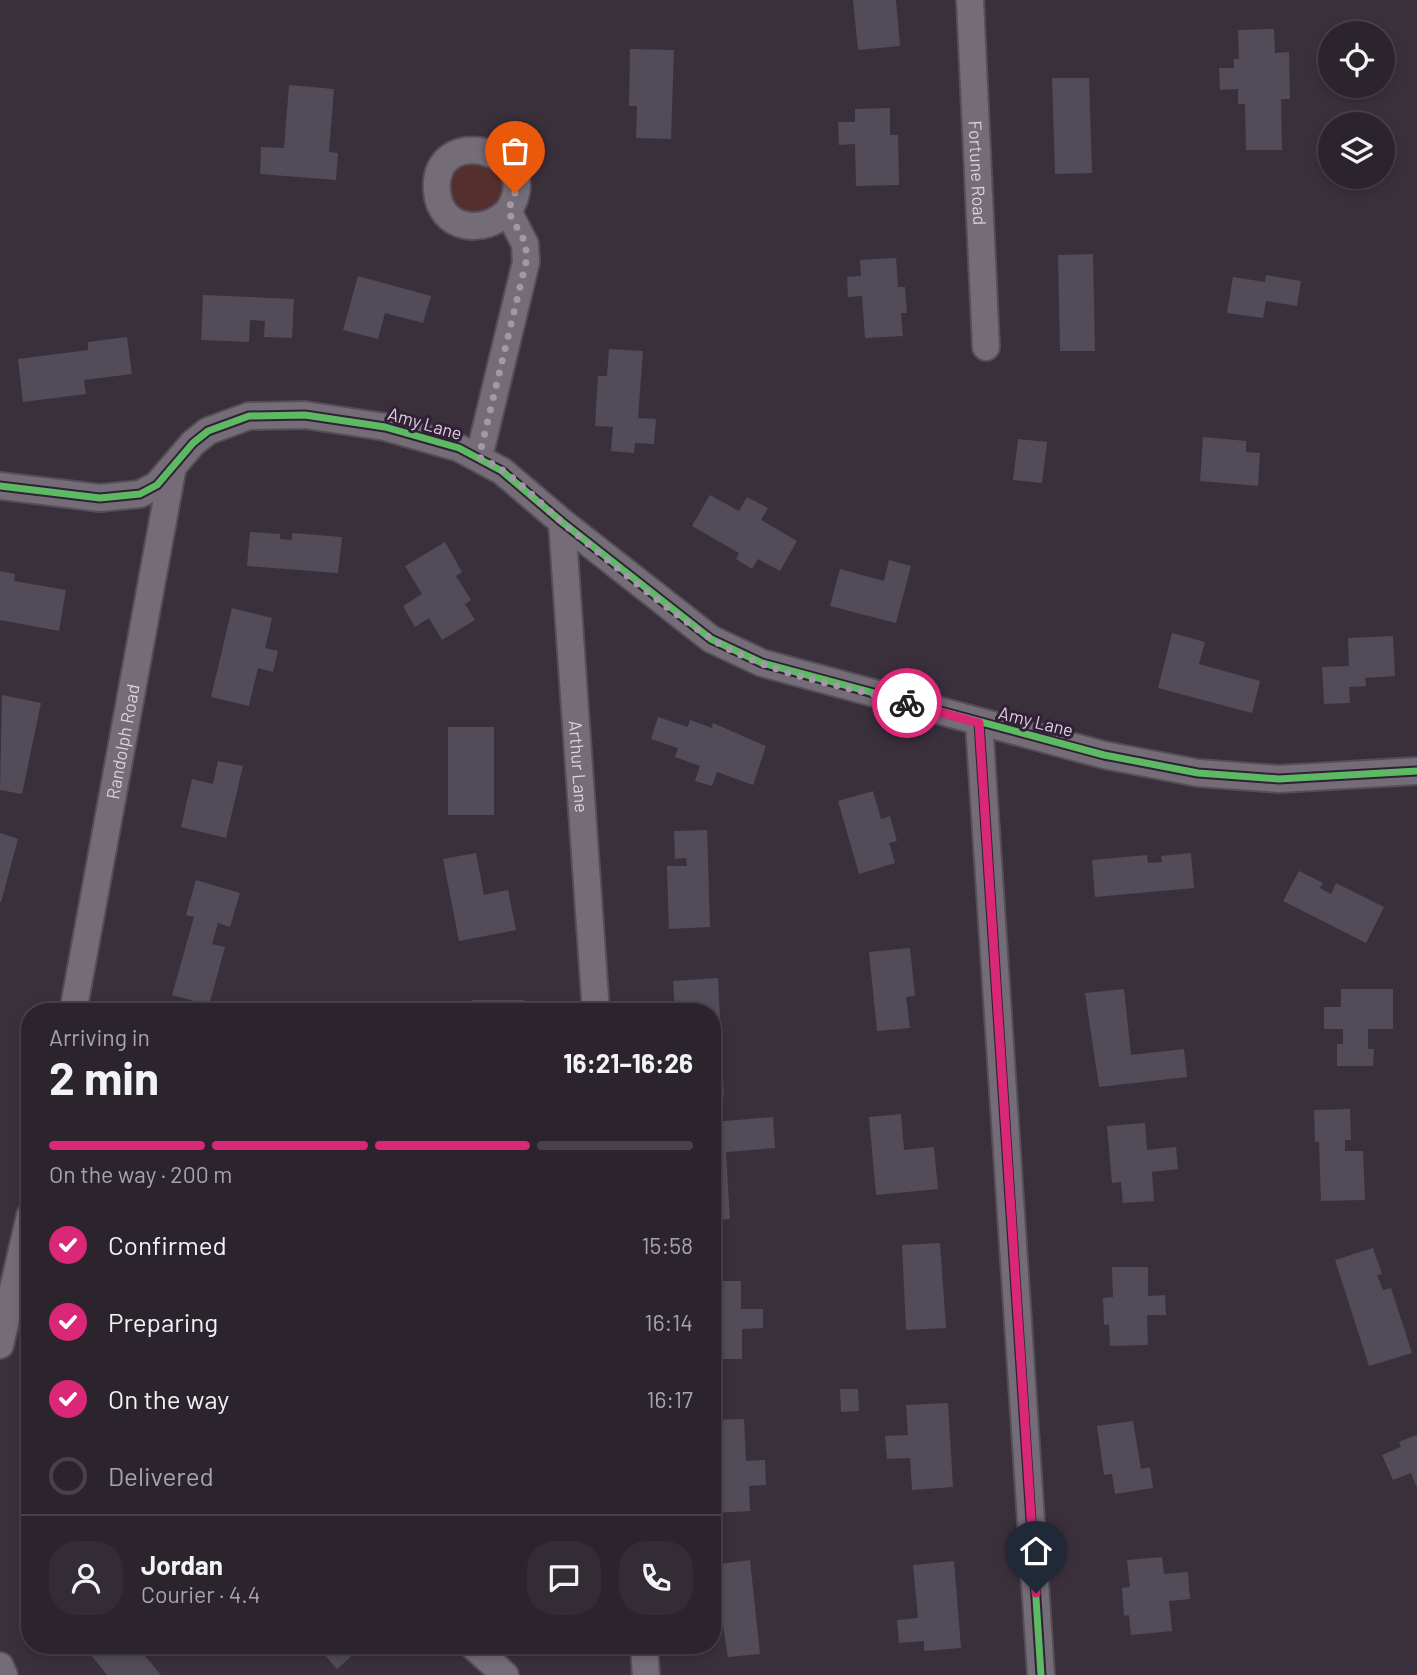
<!DOCTYPE html>
<html lang="en">
<head>
<meta charset="utf-8">
<style>
	:root { --surface:#2c242d; --page:#342c35; --text:#f1f3f6; --muted:#a6a4aa; --line:#484149; --accent:#db2777 }
	body { margin:0; font-family:Barlow,sans-serif; background:var(--page); color:var(--text); height:100vh; display:flex; flex-direction:column; font-size:26px; white-space:nowrap }
	* { box-sizing:border-box; margin:0 }
	p { font-size:23px; color:var(--muted) }
	.icon { flex:none; width:38px; height:38px; fill:none; stroke:currentColor; stroke-width:2; stroke-linecap:round; stroke-linejoin:round }
	.map { position:relative; flex:1; overflow:hidden }
	.panel { position:absolute; left:21px; top:1003px; width:700px; height:651px; display:flex; flex-direction:column; background:var(--surface); border-radius:28px; box-shadow:0 4px 10px #0003,0 0 0 2px var(--line) }
	.panel>* { flex:none }
	.controls { position:absolute; left:1318px; top:21px; display:grid; gap:14px }
	.controls a { display:grid; place-items:center; width:77px; height:77px; border-radius:50%; background:var(--surface); box-shadow:0 4px 10px #0003,0 0 0 2px var(--line); font-size:35px }
	.pin { position:absolute; display:grid; place-items:center; width:60px; height:60px; color:#fff; margin:-72px -30px; border-radius:50% 50% 50% 0; rotate:-45deg; box-shadow:0 0 7px #0007 }
	.pin .icon { rotate:45deg }
	.courier { position:absolute; display:grid; place-items:center; width:70px; height:70px; margin:-35px; border:5px solid #db2777; border-radius:50%; background:#fff; color:#222; box-shadow:0 2px 9px #0007 }
	.summary em { font-style:normal; font-weight:700 }
	.summary div { display:flex; flex-direction:column-reverse }
	.summary { display:flex; align-items:center; justify-content:space-between; height:119px; padding:0 28px }
	h1 { font-size:46px; font-weight:700; line-height:52px }
	.bar { display:grid; grid-template-columns:repeat(4,1fr); gap:10px 7px; align-content:center; height:84px; padding:0 28px }
	.bar i { height:9px; border-radius:5px; background:var(--line) }
	.bar .selected { background:var(--accent) }
	.bar p { grid-column:span 4 }
	.line { display:flex; align-items:center; gap:18px; padding:0 28px; border-top:2px solid var(--line) }
	.line div { flex:1 }
	.round { display:grid; place-items:center; flex:none; width:74px; height:74px; border-radius:28px; background:var(--page) }
	ol { padding:0 28px; list-style:none }
	li { display:flex; align-items:center; gap:21px; height:77px }
	li p { margin-inline-start:auto }
	li .icon { padding:7px; border-radius:50%; background:var(--accent); color:#fff; stroke-width:4 }
	li:last-child { color:var(--muted) }
	li i { width:38px; height:38px; border:4px solid var(--line); border-radius:50% }
	.map>svg:first-child { display:block }
	.green { fill:#552f2e }
	.building { fill:#514c57 }
	.lines { fill:none; stroke-linecap:round; stroke-linejoin:round }
	.minor-casing { stroke:#554d58; stroke-width:30 }
	.minor { stroke:#746c76; stroke-width:26 }
	.cycleway-casing { stroke:#322037; stroke-width:11 }
	.cycleway { stroke:#5cba63; stroke-width:7 }
	.done { stroke:#a398a6; stroke-width:7; stroke-dasharray:0 12.6 }
	.route { stroke:#db2777; stroke-width:9 }
	.labels { text-anchor:middle; dominant-baseline:central; stroke-width:6; stroke-linejoin:round; paint-order:stroke }
	.street-label { font-size:18px; fill:#dcd0df; stroke:#322037 }
</style>
</head>
<body>
<div class="map">
<svg width="1417" height="1675" viewBox="0 0 1417 1675">
	<rect width="100%" height="100%" fill="#3a303c"/>
	<path class="green" d="M450 188a26 26 0 1 1 52 0a26 26 0 1 1-52 0Z"/>
	<path class="building" d="M853,0h43l4,46 -42,4z
		M1274,29l1,24 14,-1 1,47h-9l1,51h-36l-1,-46h-7v-15l-18,1 -1,-22h15v-9h5l-1,-29z
		M630,49l44,1 -3,89 -35,-1 1,-32h-8z
		M1052,78h37l3,95 -37,1z
		M289,85l45,4 -5,63 9,1 -2,27 -76,-6 1,-27 23,1z
		M890,108v27h8l1,50 -43,1 -1,-42 -16,1 -1,-23h17v-13z
		M1093,254l2,97h-35l-2,-96z
		M896,258l2,29h7l2,26h-6l2,23 -38,2 -3,-42 -14,1 -1,-20 14,-1 -1,-16z
		M1266,275l35,6 -4,25 -31,-5 -3,17 -36,-5 6,-36 32,5z
		M358,276l73,20 -8,27 -38,-10 -7,26 -35,-9z
		M203,295l91,4 -2,39 -28,-1 1,-16 -15,-1 -1,22 -48,-2z
		M127,337l5,37 -48,6 2,14 -63,8 -5,-43 70,-9v-8z
		M609,349l34,2 -5,67 18,1 -2,25 -19,-1 -1,10 -23,-2 2,-24 -18,-1 3,-50h9z
		M1203,437l43,4v11l14,1 -2,33 -58,-5z
		M1018,439l29,3 -5,41 -29,-3z
		M710,495l29,16 8,-14 21,11 -7,12 36,21 -17,30 -22,-12 -6,10 -16,-10 3,-6 -47,-27z
		M250,532l30,2v5l12,1v-7l50,4 -4,36 -91,-7z
		M445,542l17,30 -6,4 15,24 -6,4 10,16 -33,20 -13,-22 -14,9 -12,-21 19,-12 -17,-28z
		M889,560l22,6 -15,57 -66,-17 10,-37 44,12z
		M0,571l15,3 -1,7 52,9 -7,41 -59,-11z
		M232,608l40,10 -7,30 13,3 -5,21 -15,-4 -9,38 -38,-9z
		M1172,633l33,9 -6,22 61,17 -8,32 -94,-25z
		M1393,636l2,40 -30,2 1,8 -17,1 1,16 -26,1 -2,-37 27,-1 -1,-28z
		M2,695l39,8 -19,91 -22,-4z
		M658,717l30,10 2,-7 22,8 1,-5 53,23 -13,39 -36,-13 -5,14 -17,-5 5,-15 -25,-9 3,-9 -27,-9z
		M448,727h46v88h-46z
		M218,761l25,5 -17,72 -45,-11 11,-48 21,5z
		M873,791l8,28 9,-3 7,25 -8,2 6,20 -36,11 -21,-73z
		M707,830l3,97 -41,2 -2,-63h20l-1,-8 -11,1 -1,-28z
		M0,833l18,6 -17,63h-1z
		M476,853l8,42 24,-5 8,40 -57,11 -16,-82z
		M1191,853l3,35 -99,9 -3,-37 55,-5 1,8 14,-1 -1,-6z
		M1299,871l24,12 -3,5 11,6 5,-11 48,24 -18,36 -83,-42z
		M196,880l44,13 -10,34 -12,-4 -6,21 13,3 -16,58 -37,-10 22,-78 -8,-2z
		M910,948l5,48 -9,1 4,31 -33,3 -8,-79z
		M718,978l6,119 -12,1v-86h-37l-2,-31z
		M1124,989l7,66 53,-6 3,28 -88,10 -14,-94z
		M1341,989h52v40h-25v20h6l-1,17h-36v-22h6v-15h-19v-22h17z
		M472,1000h52v12h-52z
		M1350,1109l1,31h-6v11h18l2,49 -44,1 -2,-59h-4l-1,-32z
		M901,1114l3,36 30,-3 4,42 -62,6 -7,-78z
		M773,1117l2,31 -49,4 4,67 -18,1v-98z
		M1145,1123l2,27 29,-3 2,22 -26,3 2,29 -31,2 -2,-21 -9,1 -5,-57z
		M940,1243l6,85 -40,2 -4,-85z
		M1373,1248l9,26 -5,1 6,15 8,-2 21,65 -43,13 -34,-106z
		M1112,1267h36v29l17,-1 1,20h-19l1,30 -38,1 -1,-22 -5,1 -1,-27 10,-1z
		M712,1281h29v28h22v19l-21,1v30h-30z
		M840,1389h18l1,22 -18,1z
		M948,1403l5,84 -41,3 -2,-32 -23,1 -2,-23 23,-1 -2,-30z
		M744,1419l2,42 19,-1 1,25 -17,1 1,25 -36,2 -2,-93z
		M1133,1421l8,48 9,-2 3,21 -38,6 -3,-20 -8,1 -7,-49z
		M1416,1435l1,1v52l-6,-15 -18,7 -11,-25 19,-8 -2,-5z
		M1162,1557l2,17 24,-2 2,27 -21,2 3,30 -41,4 -2,-20 -5,1 -2,-28 8,-1 -3,-27z
		M750,1560l10,94 -32,3 -15,-92z
		M954,1561l7,87 -37,3v-10l-25,2 -2,-23 21,-2 -5,-53z
		M83,1645h53l25,30h-54z
		M316,1645h48l-27,24z"/>
	<g class="lines">
		<g class="minor-casing">
			<g id="minor">
				<path id="s1" d="M970,0l16,347"/>
				<path d="M479,457l47,-195 -1,-18 -17,-33c-24,25 -68,19 -71,-20 -6,-70 112,-40 71,20"/>
				<path d="M0,486l100,12 40,-4 17,-9 36,-42 15,-12 41,-15 56,-1 80,12 74,21 43,23 60,51 149,117 51,24 342,92 94,18 81,6 138,-8"/>
				<path id="s2" d="M562,522l34,490"/>
				<path d="M979,723l62,952"/>
				<path id="s3" d="M73,1012l99,-541"/>
				<path d="M0,1345l30,-129"/>
				<path d="M472,1645l33,30"/>
				<path d="M644,1645l2,30"/>
				<path d="M0,1666l4,9"/>
			</g>
		</g>
		<use href="#minor" class="minor"/>
		<g class="cycleway-casing">
			<path id="cycleway" d="M0,486l100,12 40,-4 17,-9 36,-42 15,-12 41,-15 56,-1 80,12 74,21 43,23 60,51 149,117 51,24 342,92 94,18 81,6 138,-8
				M979,723l62,952"/>
		</g>
		<use href="#cycleway" class="cycleway"/>
	</g>
	<g class="lines">
		<path class="done" d="M515,193l-7,18 18,33v18l-47,195c33,14 57,43 84,66 47,39 96,81 147,115 53,36 135,48 197,65"/>
		<path class="route" d="M907,703l72,20 57,870"/>
	</g>
	<g class="labels">
		<g class="street-label">
			<text stroke="none"><textPath href="#s1" startOffset="173">Fortune Road</textPath></text>
			<text transform="translate(425 423) rotate(16)">Amy Lane</text>
			<text transform="translate(1036 721) rotate(14)">Amy Lane</text>
			<text stroke="none"><textPath href="#s3" startOffset="275">Randolph Road</textPath></text>
			<text stroke="none"><textPath href="#s2" startOffset="245">Arthur Lane</textPath></text>
		</g>
	</g>
</svg>
<div class="controls">
<a><svg class="icon" aria-label="locate" viewBox="0 0 24 24"><circle cx="12" cy="12" r="6"/><path d="M12 2v4M12 18v4M2 12h4M18 12h4"/></svg></a>
<a><svg class="icon" aria-label="layers" viewBox="0 0 24 24"><path d="M12 4l9 5-9 5-9-5zM3 14l9 5 9-5"/></svg></a>
</div>
<div class="pin" style="left:515px;top:193px;background:#ea580c"><svg class="icon" aria-label="bag" viewBox="0 0 24 24"><path d="M5 8h14l-1 12H6zM9 8a3 3 0 0 1 6 0"/></svg></div>
<div class="pin" style="left:1036px;top:1593px;background:#1f2937"><svg class="icon" aria-label="home" viewBox="0 0 24 24"><path d="M3 11l9-7 9 7M6 9v11h12V9"/></svg></div>
<div class="courier" style="left:907px;top:703px"><svg class="icon" aria-label="bike" viewBox="0 0 24 24"><circle cx="6" cy="16" r="4"/><circle cx="18" cy="16" r="4"/><path d="M6 16l4-8h5l3 8M10 8l3 8H6M13 5h3"/></svg></div>
<section class="panel">
<div class="summary"><div><h1>2 min</h1><p>Arriving in</p></div><em>16:21–16:26</em></div>
<div class="bar"><i class="selected"></i><i class="selected"></i><i class="selected"></i><i></i><p>On the way · 200 m</p></div>
<ol>
<li><svg class="icon" aria-label="check" viewBox="0 0 24 24"><path d="M5 12l5 5 9-10"/></svg>Confirmed<p>15:58</p></li>
<li><svg class="icon" aria-label="check" viewBox="0 0 24 24"><path d="M5 12l5 5 9-10"/></svg>Preparing<p>16:14</p></li>
<li><svg class="icon" aria-label="check" viewBox="0 0 24 24"><path d="M5 12l5 5 9-10"/></svg>On the way<p>16:17</p></li>
<li><i></i>Delivered</li>
</ol>
<div class="line" style="height:126px"><a class="round"><svg class="icon" aria-label="person" viewBox="0 0 24 24"><circle cx="12" cy="8" r="4"/><path d="M4 21q1-7 8-7t8 7"/></svg></a><div><b>Jordan</b><p>Courier · 4.4</p></div><a class="round"><svg class="icon" aria-label="chat" viewBox="0 0 24 24"><path d="M4 5h16v11H9l-5 4z"/></svg></a><a class="round"><svg class="icon" aria-label="phone" viewBox="0 0 24 24"><path d="M5 4h4l2 5-3 2q2 4 5 5l2-3 5 2v4C11 20 4 13 5 4z"/></svg></a></div>
</section>
</div>
</body>
</html>
